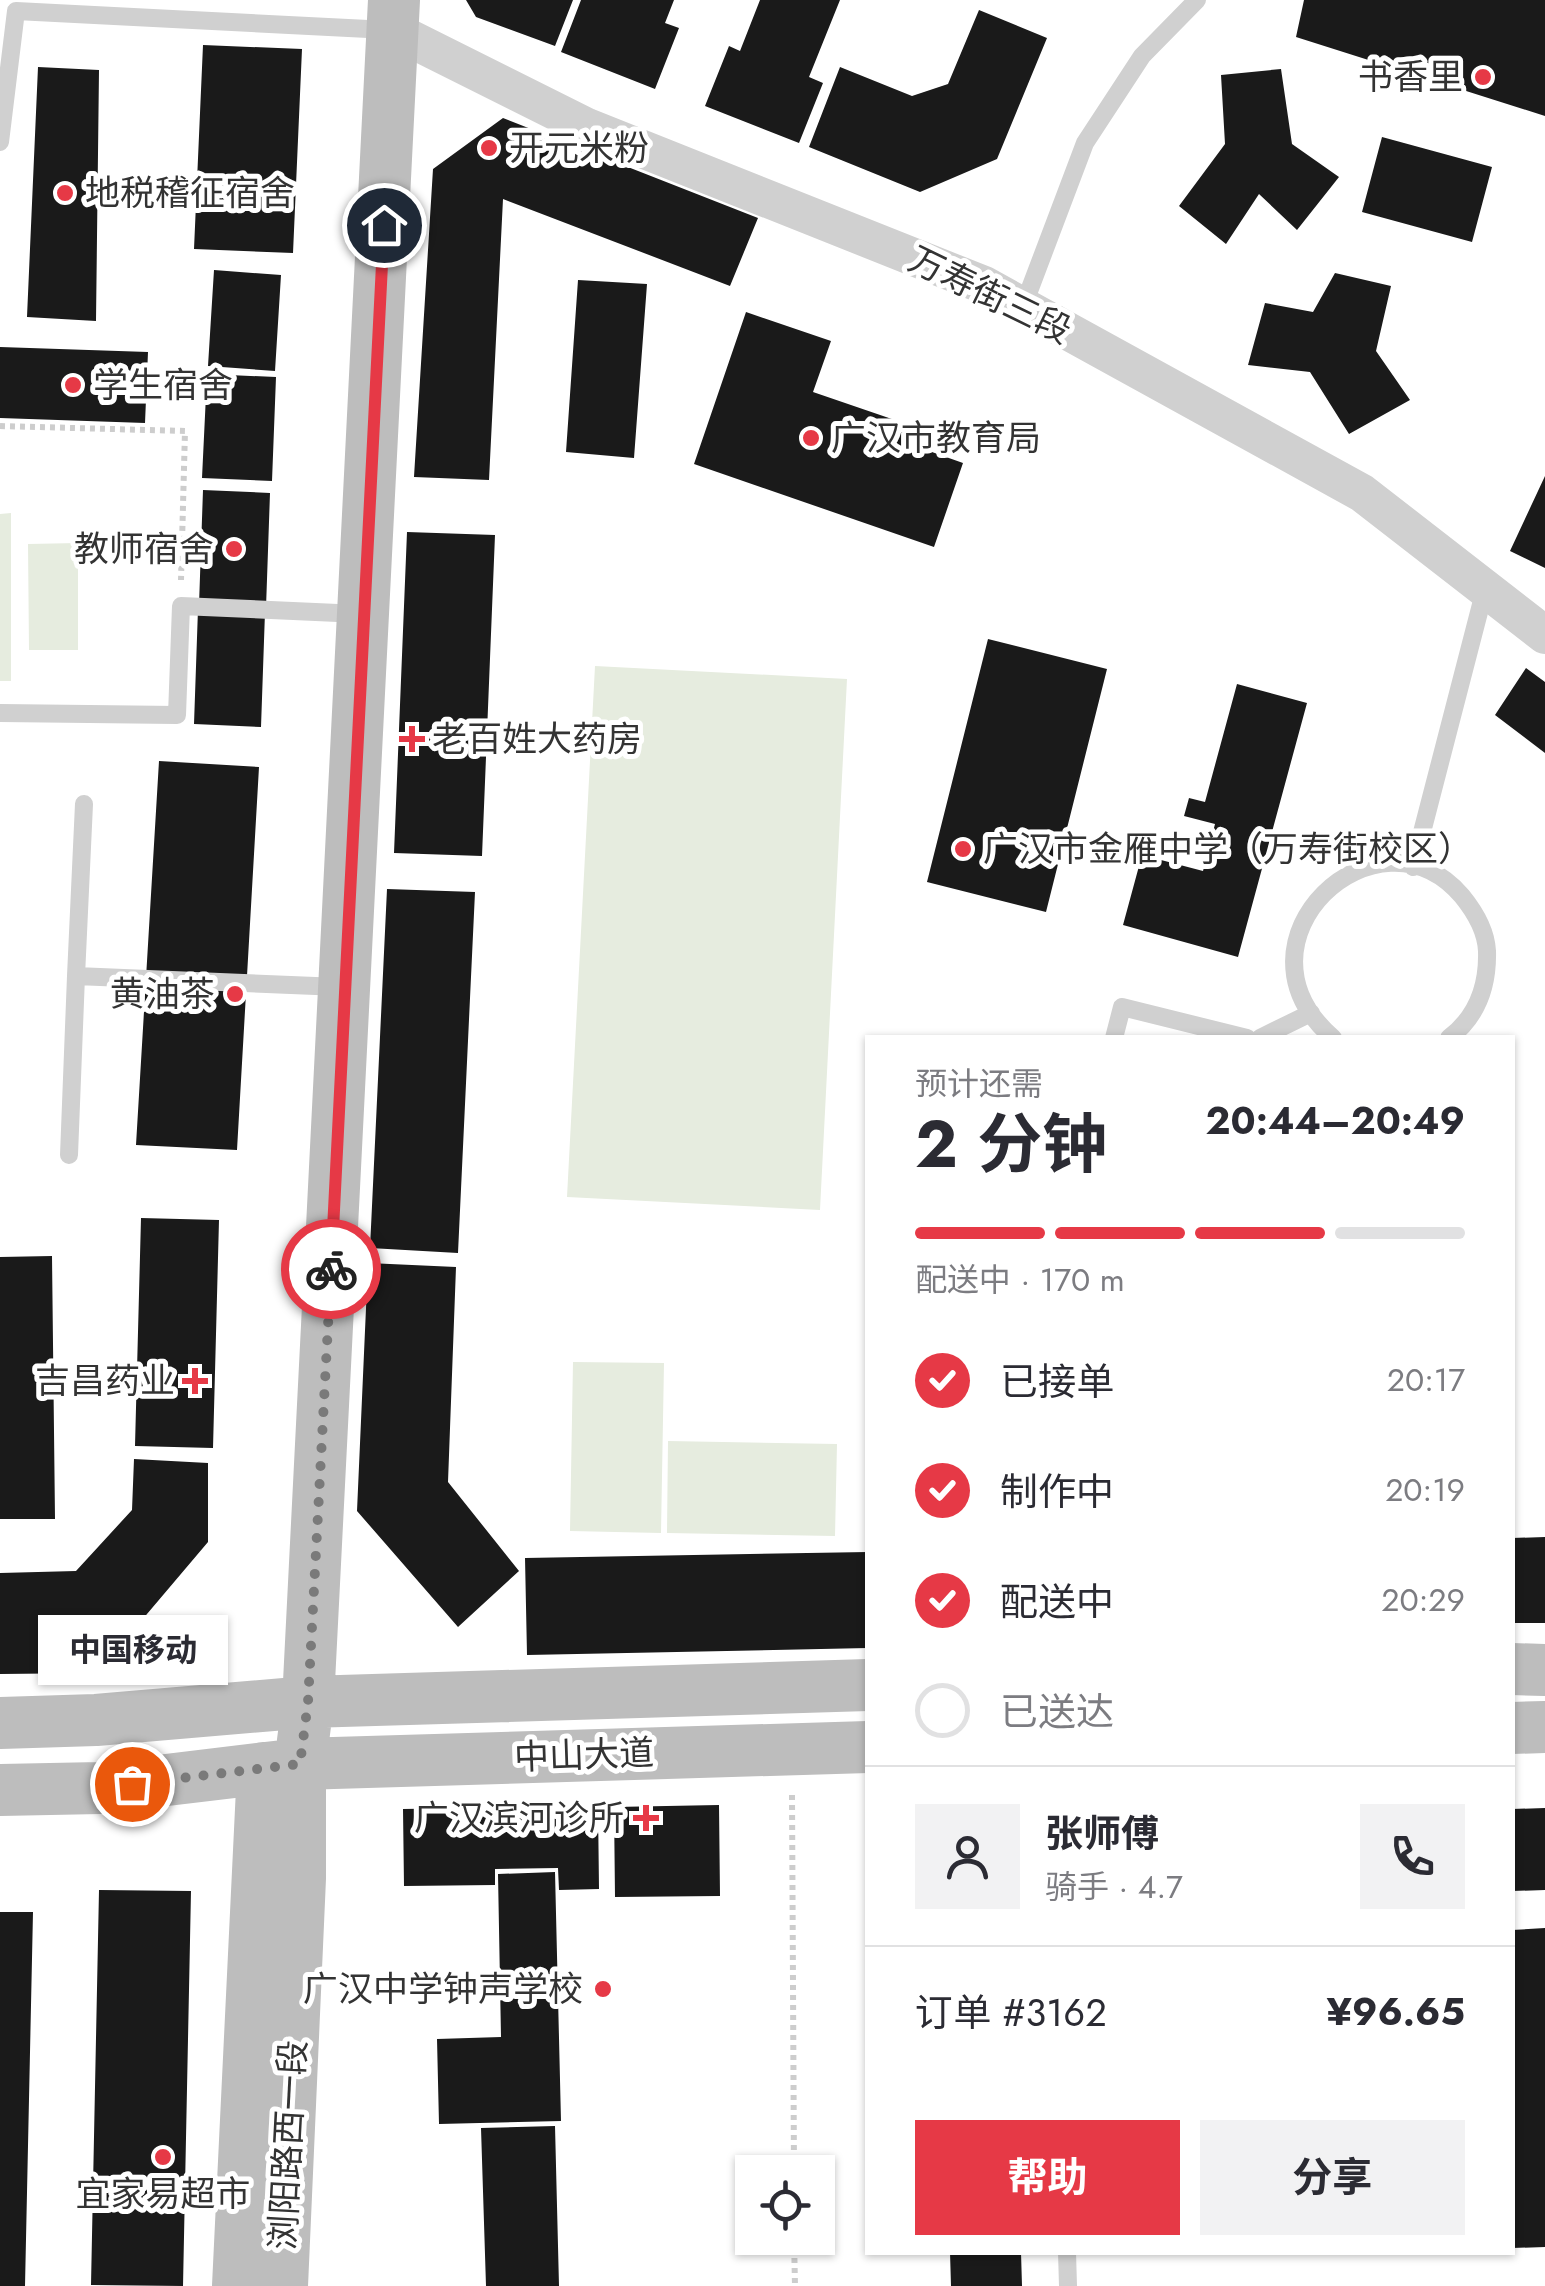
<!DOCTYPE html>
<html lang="zh">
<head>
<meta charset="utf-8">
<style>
	:root { --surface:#fff; --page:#f2f2f3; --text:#2b2b33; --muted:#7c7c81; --line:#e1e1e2; --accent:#e63946 }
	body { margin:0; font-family:Jost,"Noto Sans SC",sans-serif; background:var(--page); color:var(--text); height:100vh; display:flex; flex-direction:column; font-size:38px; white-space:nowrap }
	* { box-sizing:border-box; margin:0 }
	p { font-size:32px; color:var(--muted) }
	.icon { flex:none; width:55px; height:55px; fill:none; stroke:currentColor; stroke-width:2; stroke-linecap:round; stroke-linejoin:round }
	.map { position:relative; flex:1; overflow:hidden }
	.side { position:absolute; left:865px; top:1035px; width:650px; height:1220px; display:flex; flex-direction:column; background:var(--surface); border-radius:0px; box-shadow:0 2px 8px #0004 }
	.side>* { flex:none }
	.fabs { position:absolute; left:735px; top:2155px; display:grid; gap:20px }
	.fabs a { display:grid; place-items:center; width:100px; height:100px; border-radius:0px; background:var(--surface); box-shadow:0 2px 8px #0004; font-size:50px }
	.pin { position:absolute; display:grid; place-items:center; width:85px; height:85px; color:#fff; margin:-42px; border:5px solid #fff; border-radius:50%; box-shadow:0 2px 10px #0007 }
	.courier { position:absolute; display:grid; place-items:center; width:100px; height:100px; margin:-50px; border:8px solid #e63946; border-radius:50%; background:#fff; color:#222; box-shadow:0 2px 12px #0007 }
	.bubble { position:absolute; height:70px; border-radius:0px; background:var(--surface); box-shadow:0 2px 8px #0004; font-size:32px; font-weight:700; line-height:70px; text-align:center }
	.overview em { font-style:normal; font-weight:700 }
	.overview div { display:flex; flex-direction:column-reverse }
	.overview { display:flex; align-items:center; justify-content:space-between; height:170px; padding:0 50px }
	h1 { font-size:65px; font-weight:700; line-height:75px }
	.bar { display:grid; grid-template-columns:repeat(4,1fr); gap:15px 10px; align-content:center; height:120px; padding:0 50px }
	.bar i { height:12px; border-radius:8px; background:var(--line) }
	.bar .selected { background:var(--accent) }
	.bar p { grid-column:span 4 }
	.line { display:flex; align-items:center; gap:25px; padding:0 50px; border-top:2px solid var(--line) }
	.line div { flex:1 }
	.round { display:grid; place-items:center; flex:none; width:105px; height:105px; border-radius:0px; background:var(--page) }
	ol { padding:0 50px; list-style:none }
	li { display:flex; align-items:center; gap:30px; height:110px }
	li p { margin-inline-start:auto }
	li .icon { padding:10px; border-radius:50%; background:var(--accent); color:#fff; stroke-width:4 }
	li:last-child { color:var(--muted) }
	li i { width:55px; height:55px; border:5px solid var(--line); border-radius:50% }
	.action { display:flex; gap:20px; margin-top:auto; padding:20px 50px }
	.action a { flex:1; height:115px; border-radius:0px; background:var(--accent); color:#fff; font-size:40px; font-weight:700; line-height:115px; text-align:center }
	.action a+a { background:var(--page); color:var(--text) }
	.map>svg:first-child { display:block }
	.green { fill:#e6ecdf }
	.building { fill:#1a1a1a }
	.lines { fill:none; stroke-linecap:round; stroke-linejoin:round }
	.path { stroke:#cdcdcd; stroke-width:6; stroke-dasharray:5 5; stroke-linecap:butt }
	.lane { stroke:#d0d0d0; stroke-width:18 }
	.street { stroke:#d0d0d0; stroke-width:38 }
	.secondary { stroke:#bdbdbd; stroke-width:52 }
	.done { stroke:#7a7a7a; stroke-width:10; stroke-dasharray:0 18 }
	.route { stroke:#e63946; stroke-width:12 }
	.poi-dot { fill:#e63946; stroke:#fff; stroke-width:4 }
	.labels { text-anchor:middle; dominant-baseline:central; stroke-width:10; stroke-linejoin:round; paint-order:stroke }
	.poi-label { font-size:35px; fill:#333; stroke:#fff; text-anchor:end }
	.street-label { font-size:35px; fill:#333; stroke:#fff }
</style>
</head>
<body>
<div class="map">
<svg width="1545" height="2286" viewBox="0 0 1545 2286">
	<rect width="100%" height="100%" fill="#fff"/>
	<path class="green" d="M11,513v168h-11v-167z
		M78,543v107h-49l-1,-106z
		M595,666l252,13 -27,531 -253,-13z
		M573,1362l91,1 -3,170 -91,-2z
		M668,1441l169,3 -2,92 -168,-3z"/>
	<path class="building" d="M466,0h107l-18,46 -79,-29z
		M581,0h93l-9,23 14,5 -24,61 -94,-37z
		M760,0h80l-31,77 14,6 -24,60 -94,-37 24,-60 11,5z
		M1304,0h241v116l-249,-79z
		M979,10l68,28 -50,121 -77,33 -111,-45 31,-80 72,29 36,-12z
		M203,45l99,4 -9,204 -99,-4z
		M38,67l61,3 -3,251 -69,-4z
		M1281,69l11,75 47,33 -42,53 -38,-36 -33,50 -47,-38 46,-62 -4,-69z
		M503,118l255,100 -28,68 -227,-87 -14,281 -75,-3 19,-308z
		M1382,137l110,30 -20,75 -110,-30z
		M214,270l67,5 -6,96 -67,-5z
		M1335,273l56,13 -15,65 34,49 -61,34 -39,-62 -62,-7 17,-62 48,9z
		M578,280l69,4 -13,174 -68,-6z
		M746,312l85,29 -18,51 108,37 -6,17 48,17 -29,84 -240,-83z
		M0,347l148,5 -3,71 -145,-5z
		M207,374l69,3 -4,104 -70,-3z
		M1545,476v92l-35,-17z
		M203,490l67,3 -4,115 -67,-3z
		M407,532l88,3 -13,321 -88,-3z
		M198,609l67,3 -4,115 -67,-3z
		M988,639l119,30 -61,243 -119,-30z
		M1526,668l19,14v71l-50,-38z
		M1237,684l70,19 -69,254 -115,-32 19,-70 61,16 12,-47 -31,-8 5,-18 16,4z
		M159,761l100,6 -22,383 -101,-5z
		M387,889l88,3 -17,361 -88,-5z
		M141,1218l78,2 -6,228 -78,-2z
		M52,1256l3,263h-55v-262z
		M368,1263l88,4 -8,215 71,89 -61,56 -101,-116z
		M134,1459l74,4v79l-111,131 -97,1v-101l76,-2 56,-61z
		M1545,1537v86h-33v-85z
		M868,1552v96l-341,7 -2,-97z
		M719,1805l1,91 -105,1 -1,-90z
		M598,1806l1,83 -40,1 -1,-22 -63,1v16l-91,1 -1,-77z
		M1545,1808v82l-33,1v-82z
		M555,1872l6,249 -122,3 -2,-85 64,-2 -3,-163z
		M99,1890l92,1 -8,395 -92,-1z
		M0,1912h33l-8,374h-25z
		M1545,1928v319l-33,1v-318z
		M555,2126l4,160h-73l-5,-158z
		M950,2252h71l1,34h-71z"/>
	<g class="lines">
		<path class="path" d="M0,426l185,5 -4,149
			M792,1795l2,377
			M794,2238l1,48"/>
		<path class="lane" d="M0,142l16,-131 372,19
			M1023,307l62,-164 57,-87 55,-56
			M0,713l177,2 4,-109 179,8
			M1413,867l72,-278
			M76,976l8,-172
			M1114,1038l8,-31 125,31
			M1260,1038l51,-25
			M1333,1038c-112,-97 45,-241 129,-142 13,16 24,34 25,55 1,35 -9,65 -38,87
			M69,1155l7,-179 264,11
			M1067,2252l1,34"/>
		<path class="street" d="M393,30l194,97 397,158 378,208 183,142"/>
		<path class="secondary" d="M1512,1669l33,1
			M0,1723l96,-3 212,-18 560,-17
			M1512,1728l33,-1
			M0,1790l100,-2 200,-24 568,-17
			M238,2286l25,-518
			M282,2286l18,-408v-114l8,-62 86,-1702"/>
	</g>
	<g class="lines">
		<path class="done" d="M132,1784l168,-20 8,-62 23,-433"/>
		<path class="route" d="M331,1269l53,-1044"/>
	</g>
	<g class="poi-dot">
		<circle cx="1483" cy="77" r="10"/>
		<circle cx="489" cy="148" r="10"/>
		<circle cx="65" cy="193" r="10"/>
		<circle cx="73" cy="385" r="10"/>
		<circle cx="811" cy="438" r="10"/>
		<circle cx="234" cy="549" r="10"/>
		<path d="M407 724h10v10h10v10h-10v10h-10v-10h-10v-10h10z"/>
		<circle cx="963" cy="849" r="10"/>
		<circle cx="235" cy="994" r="10"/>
		<path d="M190 1366h10v10h10v10h-10v10h-10v-10h-10v-10h10z"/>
		<path d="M641 1803h10v10h10v10h-10v10h-10v-10h-10v-10h10z"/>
		<circle cx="603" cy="1989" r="10"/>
		<circle cx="163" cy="2157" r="10"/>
	</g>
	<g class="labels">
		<g class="poi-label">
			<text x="1463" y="77">书香里</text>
			<text x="509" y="148" text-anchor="start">开元米粉</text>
			<text x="85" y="193" text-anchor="start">地税稽征宿舍</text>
			<text x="93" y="385" text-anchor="start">学生宿舍</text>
			<text x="831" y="438" text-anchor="start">广汉市教育局</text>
			<text x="214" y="549">教师宿舍</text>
			<text x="432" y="739" text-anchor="start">老百姓大药房</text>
			<text x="983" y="849" text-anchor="start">广汉市金雁中学（万寿街校区）</text>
			<text x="215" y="994">黄油茶</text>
			<text x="175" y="1381">吉昌药业</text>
			<text x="624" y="1818">广汉滨河诊所</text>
			<text x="583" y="1989">广汉中学钟声学校</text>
			<text x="163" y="2194" text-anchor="middle">宜家易超市</text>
		</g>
		<g class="street-label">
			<text transform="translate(990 295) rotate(26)">万寿街三段</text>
			<text transform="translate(584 1755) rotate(-2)">中山大道</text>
			<text transform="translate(288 2145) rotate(-87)">浏阳路西一段</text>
		</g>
	</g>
</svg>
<div class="fabs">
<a><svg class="icon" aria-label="locate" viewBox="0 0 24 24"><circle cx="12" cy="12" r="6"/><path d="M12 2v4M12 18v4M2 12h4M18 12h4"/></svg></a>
</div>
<div class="pin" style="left:132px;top:1784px;background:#ea580c"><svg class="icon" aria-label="bag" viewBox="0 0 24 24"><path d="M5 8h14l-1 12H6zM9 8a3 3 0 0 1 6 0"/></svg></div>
<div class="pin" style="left:384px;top:225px;background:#1f2937"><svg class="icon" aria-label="home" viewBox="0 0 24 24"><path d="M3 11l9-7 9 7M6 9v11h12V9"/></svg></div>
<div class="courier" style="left:331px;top:1269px"><svg class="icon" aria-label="bike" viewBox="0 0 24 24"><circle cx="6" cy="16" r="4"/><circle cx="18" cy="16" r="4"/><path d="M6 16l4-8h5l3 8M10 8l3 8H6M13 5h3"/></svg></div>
<div class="bubble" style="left:38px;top:1615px;width:190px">中国移动</div>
<section class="side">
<div class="overview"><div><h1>2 分钟</h1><p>预计还需</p></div><em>20:44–20:49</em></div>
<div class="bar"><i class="selected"></i><i class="selected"></i><i class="selected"></i><i></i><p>配送中 · 170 m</p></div>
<ol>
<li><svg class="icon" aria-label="check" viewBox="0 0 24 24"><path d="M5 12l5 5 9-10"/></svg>已接单<p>20:17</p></li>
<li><svg class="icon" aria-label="check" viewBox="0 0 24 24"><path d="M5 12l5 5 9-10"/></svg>制作中<p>20:19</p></li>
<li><svg class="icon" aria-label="check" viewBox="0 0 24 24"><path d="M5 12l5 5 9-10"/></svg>配送中<p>20:29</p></li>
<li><i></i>已送达</li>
</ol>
<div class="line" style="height:180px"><a class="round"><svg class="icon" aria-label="person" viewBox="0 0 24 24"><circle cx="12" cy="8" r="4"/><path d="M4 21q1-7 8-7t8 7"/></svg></a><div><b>张师傅</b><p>骑手 · 4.7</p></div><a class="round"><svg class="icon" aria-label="phone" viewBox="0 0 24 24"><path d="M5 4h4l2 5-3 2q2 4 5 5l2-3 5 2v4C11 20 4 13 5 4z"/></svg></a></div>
<div class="line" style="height:130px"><div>订单 #3162</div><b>¥96.65</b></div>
<div class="action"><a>帮助</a><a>分享</a></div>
</section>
</div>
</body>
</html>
